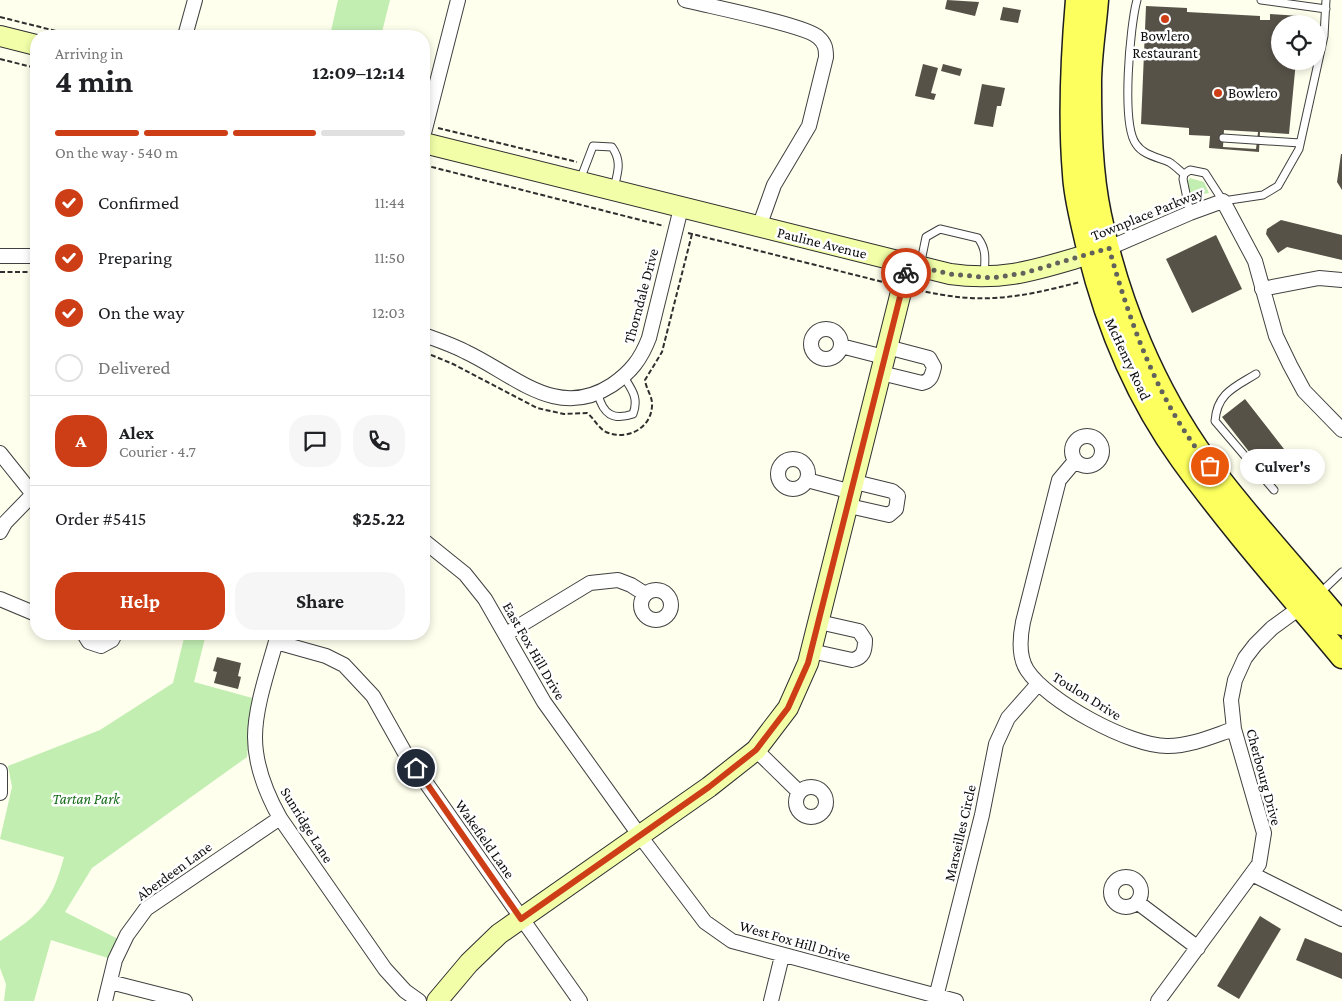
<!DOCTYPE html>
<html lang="en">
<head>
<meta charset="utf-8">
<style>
	:root { --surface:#fff; --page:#f6f6f6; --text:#202124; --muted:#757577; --line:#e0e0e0; --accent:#cd3d16 }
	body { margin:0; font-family:"Crimson Pro",serif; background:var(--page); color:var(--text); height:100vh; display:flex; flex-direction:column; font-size:19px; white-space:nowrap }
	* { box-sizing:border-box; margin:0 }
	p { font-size:16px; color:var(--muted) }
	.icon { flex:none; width:28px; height:28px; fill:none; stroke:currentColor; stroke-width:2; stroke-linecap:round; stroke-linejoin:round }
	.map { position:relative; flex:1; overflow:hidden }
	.side { position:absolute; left:30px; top:30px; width:400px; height:610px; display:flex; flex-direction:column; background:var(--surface); border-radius:20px; box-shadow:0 2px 8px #0003 }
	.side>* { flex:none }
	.controls { position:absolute; left:1271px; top:15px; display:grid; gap:10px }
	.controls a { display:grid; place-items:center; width:55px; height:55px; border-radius:50%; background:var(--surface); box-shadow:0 2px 8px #0003; font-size:25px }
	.pin { position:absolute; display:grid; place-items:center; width:42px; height:42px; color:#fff; margin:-21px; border:2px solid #fff; border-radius:50%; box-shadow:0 1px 5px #0007 }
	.courier { position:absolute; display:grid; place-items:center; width:50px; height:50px; margin:-25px; border:4px solid #cd3d16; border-radius:50%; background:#fff; color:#222; box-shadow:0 1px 6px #0007 }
	.bubble { position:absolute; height:35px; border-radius:18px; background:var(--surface); box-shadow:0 2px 8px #0003; font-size:16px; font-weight:700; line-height:35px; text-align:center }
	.summary em { font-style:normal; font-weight:700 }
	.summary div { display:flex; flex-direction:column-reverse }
	.summary { display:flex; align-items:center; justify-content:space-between; height:85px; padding:0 25px }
	h1 { font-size:32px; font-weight:700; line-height:38px }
	.bar { display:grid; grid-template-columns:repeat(4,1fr); gap:8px 5px; align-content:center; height:60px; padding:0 25px }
	.bar i { height:6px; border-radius:4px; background:var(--line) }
	.bar .active { background:var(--accent) }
	.bar p { grid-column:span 4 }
	.line { display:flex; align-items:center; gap:12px; padding:0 25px; border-top:1px solid var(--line) }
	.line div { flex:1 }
	.round { display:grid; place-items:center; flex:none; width:52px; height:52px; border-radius:20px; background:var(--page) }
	ol { padding:0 25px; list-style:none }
	li { display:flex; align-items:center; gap:15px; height:55px }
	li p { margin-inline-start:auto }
	li .icon { padding:5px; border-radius:50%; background:var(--accent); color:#fff; stroke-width:4 }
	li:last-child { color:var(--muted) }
	li i { width:28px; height:28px; border:2px solid var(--line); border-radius:50% }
	.action { display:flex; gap:10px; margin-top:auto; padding:10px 25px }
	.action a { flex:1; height:58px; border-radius:20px; background:var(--accent); color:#fff; font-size:20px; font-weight:700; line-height:58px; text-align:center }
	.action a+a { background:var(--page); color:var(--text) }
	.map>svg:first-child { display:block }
	.green { fill:#c2eeb2 }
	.building { fill:#575248; fill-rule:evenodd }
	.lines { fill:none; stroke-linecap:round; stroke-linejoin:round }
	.lane-casing { stroke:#404040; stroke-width:9 }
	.street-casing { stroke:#404040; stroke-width:16 }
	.secondary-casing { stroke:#2f2f2f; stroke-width:22 }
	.primary-casing { stroke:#1e1e1e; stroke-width:25 }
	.path { stroke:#2f2f2f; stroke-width:2; stroke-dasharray:5 2.5; stroke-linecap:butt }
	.lane { stroke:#fff; stroke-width:7 }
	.street { stroke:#fff; stroke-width:14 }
	.secondary { stroke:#f2ffa8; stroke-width:20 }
	.primary { stroke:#fcff5d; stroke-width:22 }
	.done { stroke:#61625b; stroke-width:5; stroke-dasharray:0 9 }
	.route { stroke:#cd3d16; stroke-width:6 }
	.poi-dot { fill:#cd3d16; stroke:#fff; stroke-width:2 }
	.labels { text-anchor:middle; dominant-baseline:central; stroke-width:5; stroke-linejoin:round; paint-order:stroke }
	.poi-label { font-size:15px; fill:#0d0d0d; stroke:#fff }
	.street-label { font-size:15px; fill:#0d0d0d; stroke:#fff }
	.park-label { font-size:15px; font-style:italic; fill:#166c1b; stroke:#fff }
</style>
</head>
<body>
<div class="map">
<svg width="1342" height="1001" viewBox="0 0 1342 1001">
	<rect width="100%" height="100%" fill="#feffed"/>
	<path class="green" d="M338,0h52l-9,36h-59l9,-5z
		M1190,178l14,4 5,11 -19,4 -2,-16z
		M185,634h21l-12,48 62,17 -6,23 -3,35 -155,111 -27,44 55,28 -9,19 -60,-19 -17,61h-30l2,-17 -6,-16v-27c40,-27 51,-36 64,-84l-64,-18 12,-52 -4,-21 92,-36 73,-47z"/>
	<path class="building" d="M947,0l32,2 -4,14 -30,-7z
		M1146,6l41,2v4l73,4v4h10v-6l30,2v8h-20v37h16l-7,73 -29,-2 -1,20 -50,-4 1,-12 -21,-1v-7l-48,-4zM1224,130l34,2 -2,17 -33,-2z
		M1003,7l18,3 -3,13 -18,-3z
		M923,64l15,4 -7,25 5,1 -2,6 -19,-4z
		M943,64l19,5 -2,7 -19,-5z
		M982,84l23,4 -4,18h-4l-4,21 -19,-3z
		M1341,154h1v36l-5,-8z
		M1281,220l61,15v25l-55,-13 -9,6 -12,-19 1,-5z
		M1216,235l26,54 -50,24 -26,-54z
		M1245,399l39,50 -23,18 -39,-50z
		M217,657l24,6 -3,13 3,1 -3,12 -24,-6 3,-11 -4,-1z
		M1260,916l21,13 -42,70 -22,-13z
		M1305,938l37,15v26l-46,-19z"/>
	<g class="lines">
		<g class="lane-casing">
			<path id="lane" d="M1137,0c-7,25 -16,124 -1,144 7,11 21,13 33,18 5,3 10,8 15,12
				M1261,0l65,9
				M1223,138l77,5
				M580,180l13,-34 19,1c10,14 6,25 2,41
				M1190,213l-7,-34 1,-5 6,-4 15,3 18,28 40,-6 15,-9 21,-37 25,-113 2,-36
				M920,266l6,-29 14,-8 38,9c9,12 7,22 6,37
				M1256,374c-21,13 -39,19 -41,47l59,69
				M598,394c5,20 15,27 35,20 6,-16 -1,-24 -9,-37
				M1319,594l23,-22"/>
		</g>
		<g class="street-casing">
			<path id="street" d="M685,0c23,6 120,25 133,37 7,6 8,11 8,20l-17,69 -35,59 -15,42
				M185,36l10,-36
				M424,133l34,-133
				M1102,251l88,-38 33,-12 32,60 21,75 14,29 14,26 38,39
				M0,256h36
				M1262,289l57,-11 23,2
				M811 344a15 15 0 1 1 30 0a15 15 0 1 1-30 0Z
				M424,335c14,5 29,10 42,17 49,23 91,69 146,33 19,-13 29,-26 37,-47l32,-130
				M841,346l43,11
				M881,373l41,10c9,-2 10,-8 12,-16l-5,-9 -42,-11
				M1072 451a15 15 0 1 1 30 0a15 15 0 1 1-30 0Z
				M0,453l32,40
				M778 474a15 15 0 1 1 30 0a15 15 0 1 1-30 0Z
				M1075,461l-16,19 -36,142c-3,15 -5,34 4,48 20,31 104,77 141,76 23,0 45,-10 66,-17
				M807,480l45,12
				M849,506l40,9 7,-6 2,-13 -6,-5 -37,-9
				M0,532l5,-9 31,-32
				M424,541l41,33 20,25 59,103 96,134 65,86 27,19 224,60
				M641 605a15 15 0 1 1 30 0a15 15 0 1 1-30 0Z
				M0,599l36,15
				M84,634l5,8 12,4 11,-6 3,-6
				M278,634c-8,31 -23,71 -23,103 0,28 11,56 25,81l105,151 20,22 14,10
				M506,634l84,-51 28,-3 13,5 14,9
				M276,642l50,14 18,9 29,31 32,57 175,248
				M811,651l41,9c11,-2 13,-9 13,-20l-6,-9 -40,-9
				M756,750l43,42
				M0,771v22
				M796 802a15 15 0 1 1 30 0a15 15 0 1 1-30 0Z
				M1252,874l90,45
				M1111 892a15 15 0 1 1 30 0a15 15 0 1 1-30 0Z
				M1137,902l61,46
				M110,982l75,19
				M105,1001l10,-41 12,-25 19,-26 134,-91
				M771,1001l11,-45
				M935,1001l47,-186 14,-71 12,-26 30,-34
				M1158,1001l101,-137 5,-31 -30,-104 -3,-29 4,-20 10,-22 10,-13 17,-17 33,-24"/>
		</g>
		<g class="secondary-casing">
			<path id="secondary" d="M0,36l36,9
				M424,143l526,131c54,8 88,-5 140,-20
				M437,1001l32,-38 30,-29 210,-147 47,-37 32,-42 20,-45 100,-399"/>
		</g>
		<g class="primary-casing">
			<path id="primary" d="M1077,0c-5,58 -8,115 -3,174 1,22 7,44 12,66 18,78 49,155 96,220 50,69 106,132 160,197
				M1097,0c-2,27 -7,56 -7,83 0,43 1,90 10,132 18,87 54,174 106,246 42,57 91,109 136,163"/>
		</g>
		<path class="path" d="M0,17l76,19
			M0,59l36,9
			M438,128l139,34
			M424,165l240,61
			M688,233l199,50
			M0,272h36
			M918,290c64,15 100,8 162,-8
			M424,352l29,12 84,44 27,6 23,-1c7,5 11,15 19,19 20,9 45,-3 46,-26 1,-9 -6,-17 -7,-26l17,-28 30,-118"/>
		<use href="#lane" class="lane"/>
		<use href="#street" class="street"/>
		<use href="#secondary" class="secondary"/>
		<use href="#primary" class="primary"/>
	</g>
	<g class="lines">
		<path class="done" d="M906,273l2,-9 42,10 42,4 32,-5 85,-25c21,75 50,157 101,218"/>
		<path class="route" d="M416,768l105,151 188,-132 47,-37 32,-42 20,-45 98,-390"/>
	</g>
	<g class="poi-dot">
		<circle cx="1165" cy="19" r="5"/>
		<circle cx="1218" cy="93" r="5"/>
	</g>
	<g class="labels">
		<g class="poi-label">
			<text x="1165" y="36">Bowlero<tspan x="1165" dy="17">Restaurant</tspan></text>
			<text x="1228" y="93" text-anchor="start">Bowlero</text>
		</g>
		<g class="street-label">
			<text transform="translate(1147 214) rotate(-22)">Townplace Parkway</text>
			<text transform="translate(822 243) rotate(14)">Pauline Avenue</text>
			<text transform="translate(641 296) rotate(-75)">Thorndale Drive</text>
			<text transform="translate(1128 359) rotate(65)">McHenry Road</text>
			<text transform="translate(534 651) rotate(60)">East Fox Hill Drive</text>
			<text transform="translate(1087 696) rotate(32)">Toulon Drive</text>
			<text transform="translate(1264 777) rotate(75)">Cherbourg Drive</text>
			<text transform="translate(307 825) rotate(58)">Sunridge Lane</text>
			<text transform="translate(960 833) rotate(-77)">Marseilles Circle</text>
			<text transform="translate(485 839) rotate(55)">Wakefield Lane</text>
			<text transform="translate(174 871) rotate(-36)">Aberdeen Lane</text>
			<text transform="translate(795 941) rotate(16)">West Fox Hill Drive</text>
		</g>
		<g class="park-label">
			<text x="86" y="799">Tartan Park</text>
		</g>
	</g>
</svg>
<div class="controls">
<a><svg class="icon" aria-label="locate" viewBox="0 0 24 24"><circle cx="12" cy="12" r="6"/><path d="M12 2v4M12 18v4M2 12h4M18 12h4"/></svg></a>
</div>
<div class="pin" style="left:1210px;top:466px;background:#ea580c"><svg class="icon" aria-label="bag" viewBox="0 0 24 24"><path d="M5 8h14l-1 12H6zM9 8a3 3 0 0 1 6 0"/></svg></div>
<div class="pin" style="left:416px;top:768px;background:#1f2937"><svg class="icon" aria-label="home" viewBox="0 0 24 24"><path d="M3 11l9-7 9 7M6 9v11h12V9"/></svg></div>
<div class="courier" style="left:906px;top:273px"><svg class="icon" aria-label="bike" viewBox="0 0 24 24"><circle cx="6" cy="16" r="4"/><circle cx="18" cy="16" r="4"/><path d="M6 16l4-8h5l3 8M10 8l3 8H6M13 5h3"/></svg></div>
<div class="bubble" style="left:1240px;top:449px;width:85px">Culver's</div>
<section class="side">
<div class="summary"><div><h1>4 min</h1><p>Arriving in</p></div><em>12:09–12:14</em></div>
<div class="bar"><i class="active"></i><i class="active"></i><i class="active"></i><i></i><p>On the way · 540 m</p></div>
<ol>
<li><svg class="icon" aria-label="check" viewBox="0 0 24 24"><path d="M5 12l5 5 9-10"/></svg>Confirmed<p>11:44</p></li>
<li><svg class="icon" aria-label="check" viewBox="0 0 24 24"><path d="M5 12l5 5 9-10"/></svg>Preparing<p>11:50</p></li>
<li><svg class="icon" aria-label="check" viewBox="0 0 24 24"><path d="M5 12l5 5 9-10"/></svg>On the way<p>12:03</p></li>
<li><i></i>Delivered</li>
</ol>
<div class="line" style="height:90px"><b class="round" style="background:var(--accent);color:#fff">A</b><div><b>Alex</b><p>Courier · 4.7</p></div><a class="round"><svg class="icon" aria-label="chat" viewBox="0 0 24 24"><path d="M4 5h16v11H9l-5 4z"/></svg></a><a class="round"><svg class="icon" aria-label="phone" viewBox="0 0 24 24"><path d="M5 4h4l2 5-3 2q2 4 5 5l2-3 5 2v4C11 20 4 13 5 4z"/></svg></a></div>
<div class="line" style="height:65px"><div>Order #5415</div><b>$25.22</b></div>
<div class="action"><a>Help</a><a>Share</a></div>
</section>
</div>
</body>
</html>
